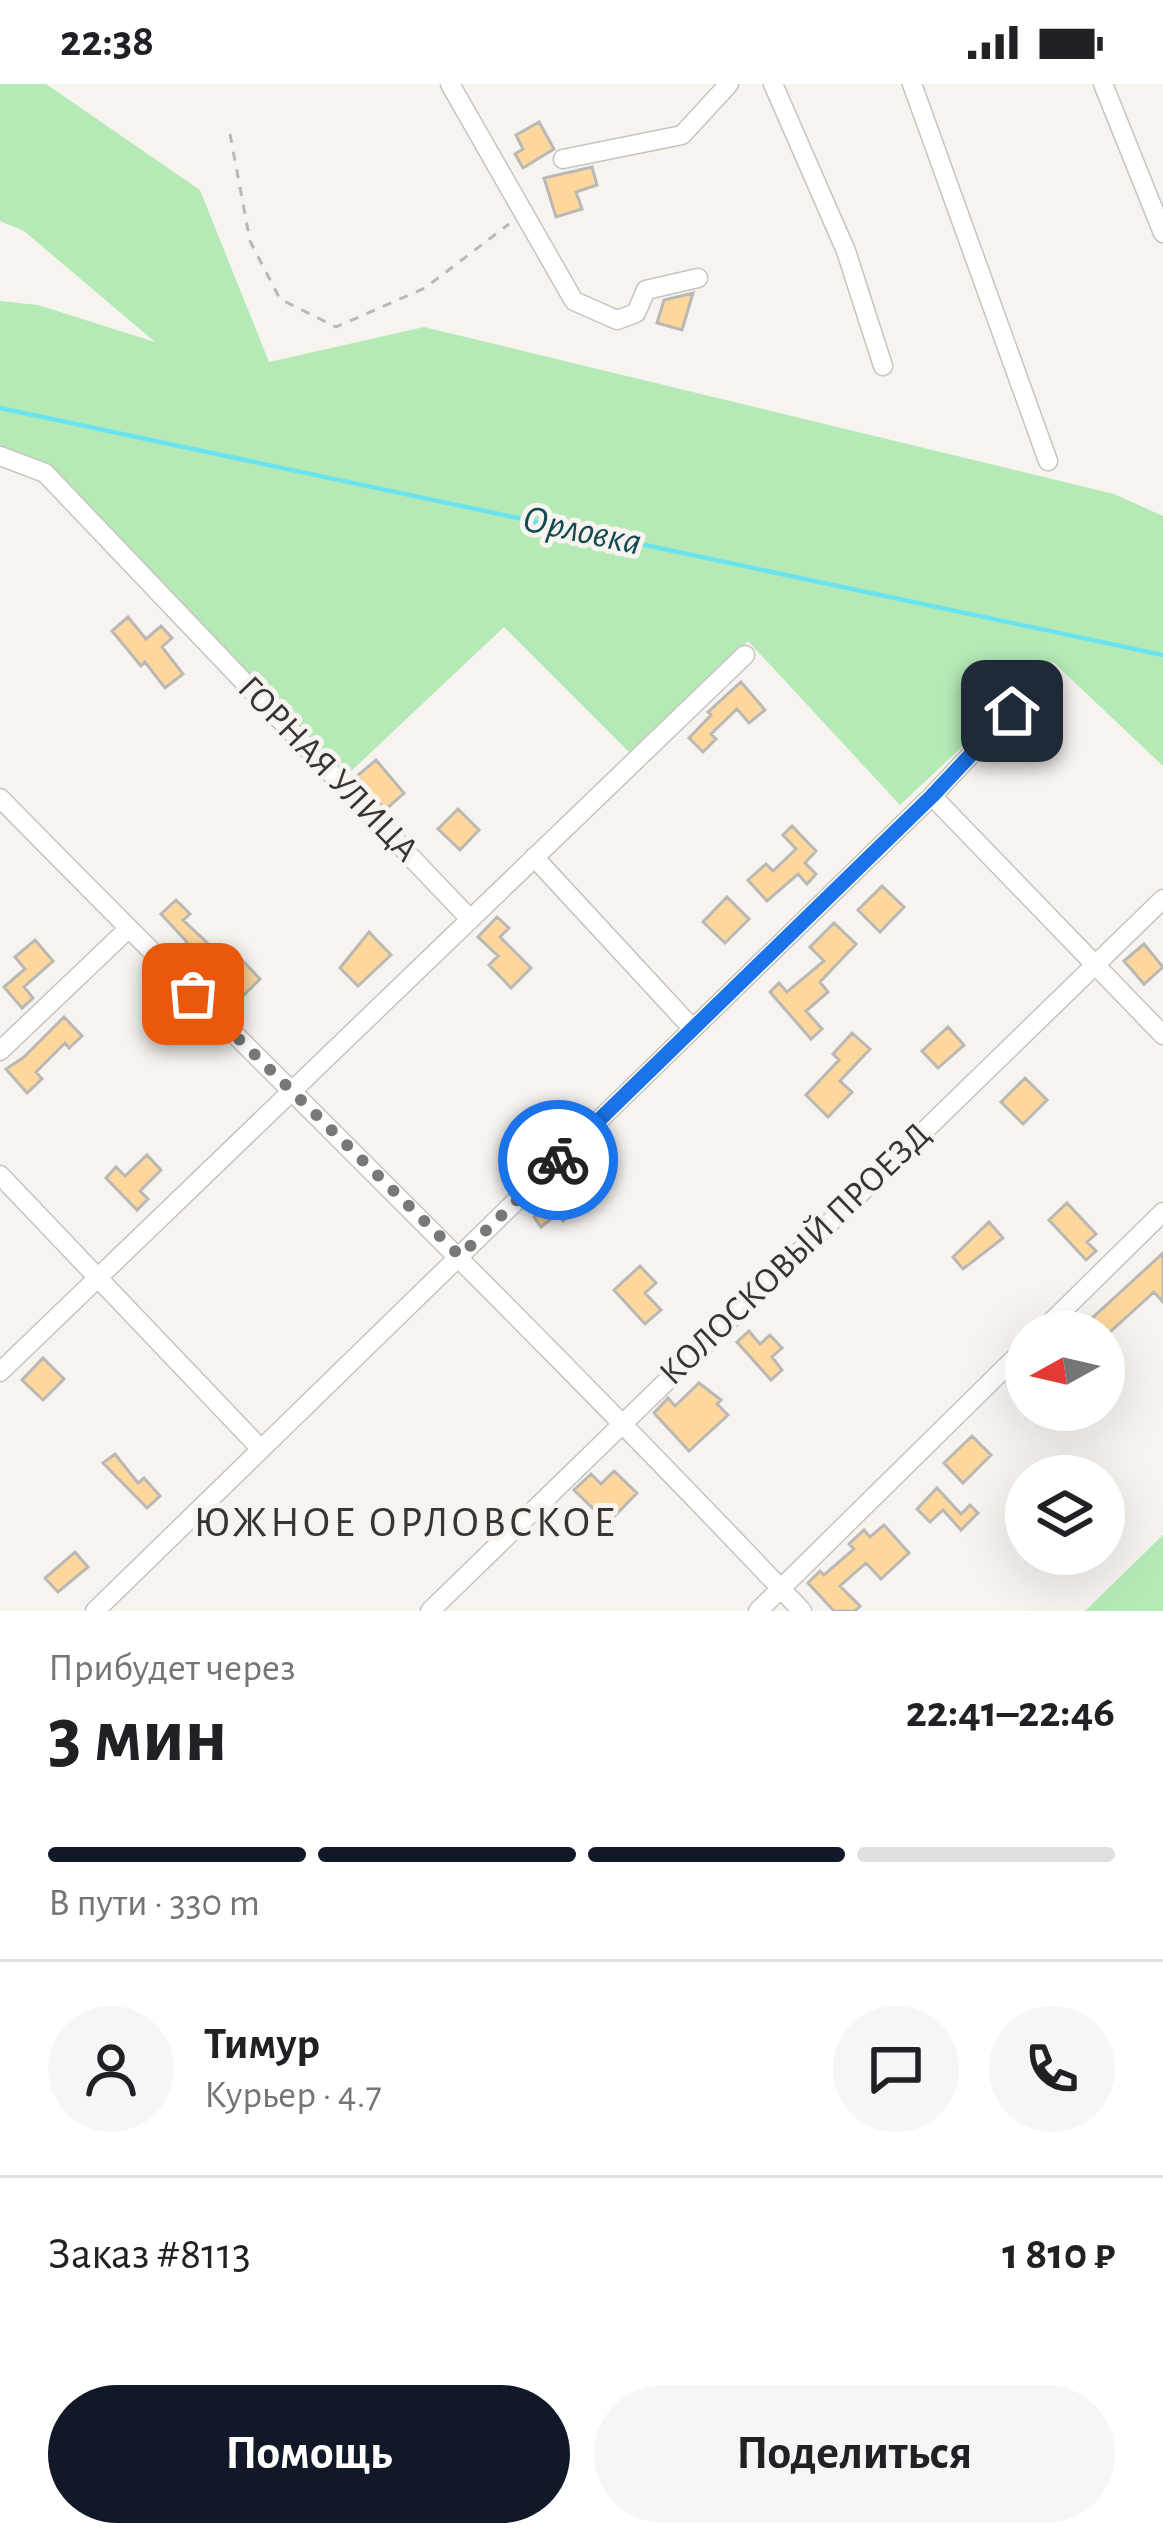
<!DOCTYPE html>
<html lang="ru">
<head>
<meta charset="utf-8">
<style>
	:root { --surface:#fff; --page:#f6f6f6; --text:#202124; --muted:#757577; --line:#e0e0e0; --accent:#111827 }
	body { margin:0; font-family:"Alegreya Sans",sans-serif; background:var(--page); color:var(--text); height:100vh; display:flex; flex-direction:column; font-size:45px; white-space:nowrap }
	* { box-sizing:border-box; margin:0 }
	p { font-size:39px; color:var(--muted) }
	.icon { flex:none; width:66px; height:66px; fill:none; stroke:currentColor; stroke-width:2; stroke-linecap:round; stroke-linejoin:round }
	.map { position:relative; height:1527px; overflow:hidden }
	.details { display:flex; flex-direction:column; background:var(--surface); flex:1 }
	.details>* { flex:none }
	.needle { width:78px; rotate:262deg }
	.fabs { position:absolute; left:1005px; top:1227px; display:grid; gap:24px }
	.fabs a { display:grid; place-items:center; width:120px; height:120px; border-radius:50%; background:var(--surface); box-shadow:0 12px 48px #0002; font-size:60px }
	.pin { position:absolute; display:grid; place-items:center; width:102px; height:102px; color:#fff; margin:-51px; border-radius:24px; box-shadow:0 6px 18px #0006 }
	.courier { position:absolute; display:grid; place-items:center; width:120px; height:120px; margin:-60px; border:9px solid #1a73e8; border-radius:50%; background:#fff; color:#222; box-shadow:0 3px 15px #0007 }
	.summary em { font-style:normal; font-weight:700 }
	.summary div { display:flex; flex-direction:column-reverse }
	.summary { display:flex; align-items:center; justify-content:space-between; height:204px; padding:0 48px }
	h1 { font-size:78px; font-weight:700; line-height:90px }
	.bar { display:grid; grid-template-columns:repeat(4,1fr); gap:18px 12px; align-content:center; height:144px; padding:0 48px }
	.bar i { height:15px; border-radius:9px; background:var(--line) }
	.bar .current { background:var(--accent) }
	.bar p { grid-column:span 4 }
	.line { display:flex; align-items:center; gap:30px; padding:0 48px; border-top:3px solid var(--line) }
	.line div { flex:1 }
	.round { display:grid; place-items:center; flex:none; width:126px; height:126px; border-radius:63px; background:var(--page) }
	.primary-button { display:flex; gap:24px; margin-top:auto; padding:24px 48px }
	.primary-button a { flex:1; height:138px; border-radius:72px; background:var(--accent); color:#fff; font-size:48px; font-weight:700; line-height:138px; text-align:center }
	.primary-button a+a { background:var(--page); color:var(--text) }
	.status { display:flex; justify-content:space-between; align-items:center; height:84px; padding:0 60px; background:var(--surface); direction:ltr }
	.status svg { height:33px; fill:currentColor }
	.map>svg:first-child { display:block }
	.green { fill:#b5eab7 }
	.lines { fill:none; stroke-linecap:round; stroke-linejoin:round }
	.stream { stroke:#6be3ef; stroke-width:4.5 }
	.building { fill:#fed79c; stroke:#bab8b4; stroke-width:3 }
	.minor-casing { stroke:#c7c4c0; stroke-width:21 }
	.path { stroke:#bab8b5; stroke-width:3; stroke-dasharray:9 9; stroke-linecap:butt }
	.minor { stroke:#fff; stroke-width:18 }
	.done { stroke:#7a7876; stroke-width:12; stroke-dasharray:0 21.6 }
	.route { stroke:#1a73e8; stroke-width:15 }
	.labels { text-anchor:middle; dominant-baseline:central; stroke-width:10; stroke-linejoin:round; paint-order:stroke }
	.street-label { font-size:36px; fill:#363534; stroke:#f7f4f0 }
	.water-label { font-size:39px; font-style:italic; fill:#134a4f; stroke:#f7f4f0 }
	.quarter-label { font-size:42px; letter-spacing:3px; fill:#363534; stroke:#f7f4f0 }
</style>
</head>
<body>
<div class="status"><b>22:38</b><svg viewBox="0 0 49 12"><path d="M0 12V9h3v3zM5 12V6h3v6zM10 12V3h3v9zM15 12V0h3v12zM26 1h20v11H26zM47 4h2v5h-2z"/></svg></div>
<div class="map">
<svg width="1163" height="1527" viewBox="0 0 1163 1527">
	<rect width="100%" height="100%" fill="#f7f4f0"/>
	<path class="green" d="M0,0h46l154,106 69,172 155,-35 690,167 49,22v250l-110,-104 -153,143 -152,-164 -119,111 -125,-125 -157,148 -299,-309 -48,-18v-147l38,4 117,37 -131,-111 -24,-10z
		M1163,1451v76h-78z"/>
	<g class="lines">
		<path class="stream" d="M0,324l1163,247"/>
	</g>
	<path class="building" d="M539,38l15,27 -31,19 -8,-14 8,-5 -7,-14z
		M592,83l5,18 -21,7 6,17 -26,8 -12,-39z
		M693,209l-11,37 -25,-7 7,-23z
		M128,533l18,22 15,-13 11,12 -10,9 21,27 -18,14 -20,-26 -4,4 -29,-35z
		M741,598l24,28 -16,13 -12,-14 -26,25 5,5 -13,13 -14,-14 22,-23 -3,-3z
		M376,676l28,33 -19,17 -28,-34z
		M458,725l21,21 -19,20 -22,-21z
		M792,742l24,25 -11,12 11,11 -9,10 -9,-10 -31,27 -19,-21 18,-16 7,7 23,-22 -13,-14z
		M882,802l22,21 -24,25 -22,-22z
		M727,813l22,22 -24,24 -22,-21z
		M176,816l14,14 -7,6 34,32 -14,13 -20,-19 4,-4 -26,-28z
		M497,833l12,11 -9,9 31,31 -20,20 -22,-23 9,-9 -20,-19z
		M834,839l22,21 -36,38 8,10 -22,19 16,18 -11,10 -41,-47 9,-9 8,9 37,-31 -14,-14z
		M369,848l22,23 -33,31 -18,-18z
		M35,856l18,21 -29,26 9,11 -11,10 -18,-21 21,-18 -10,-12z
		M1144,860l19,23 -19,17 -20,-23z
		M242,876l18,19 -20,20 -18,-18z
		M64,933l18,19 -13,12 -4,-5 -29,29 6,7 -15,14 -21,-24 18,-12z
		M948,943l16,18 -26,23 -16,-17z
		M852,949l18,16 -30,32 12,11 -24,25 -22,-22 33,-35 -6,-6z
		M1025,994l22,22 -24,24 -22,-22z
		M147,1071l14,15 -21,21 8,8 -11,11 -31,-32 10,-11 9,9z
		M567,1104l14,17 -18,16 -6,-7 -16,13 -7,-10z
		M1067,1119l29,31 -9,8 9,9 -10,9 -37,-40z
		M989,1138l14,16 -40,31 -10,-12z
		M1163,1169v49l-9,-10 -44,40h-33z
		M640,1182l16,17 -11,10 16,17 -16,14 -31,-34z
		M749,1247l11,13 10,-9 12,13 -10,9 10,13 -11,10 -34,-38z
		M43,1274l21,21 -21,21 -21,-20z
		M699,1299l22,17 -4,4 11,11 -39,36 -35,-38 14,-15 7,8z
		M972,1352l19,19 -28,28 -19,-20z
		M115,1370l23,29 6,-5 16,18 -13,12 -44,-45z
		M614,1387l23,22 -29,30 -34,-33 17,-16 10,10z
		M937,1404l24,26 9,-9 8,8 -17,17 -18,-20 -13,12 -13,-13z
		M884,1441l25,28 -28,26 -15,-16 -26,23 20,20 -5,5h-21l-26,-28 12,-12 4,4 30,-26 -5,-5 15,-14 6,7z
		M75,1468l13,15 -30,25 -13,-14z"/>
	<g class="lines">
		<g class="minor-casing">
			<path id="minor" d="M450,0l124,217 43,19 19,-7 10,-23 52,-12
				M773,0l73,167 37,115
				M912,0l136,377
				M1103,0l60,149
				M563,75l119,-24 47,-51
				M0,372l45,17 425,446
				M932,712l231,239
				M0,714c267,272 541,536 802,813
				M534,773l158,171
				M0,967l128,-122
				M0,1091l259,272
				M1041,1248l122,-120
				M0,1288l745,-717
				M95,1527l837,-815 80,-85
				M430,1527l733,-712
				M758,1527l268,-264"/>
		</g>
		<path class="path" d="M230,50l20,107 30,58 56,28 89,-39 84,-64"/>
		<use href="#minor" class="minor"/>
	</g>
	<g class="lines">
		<path class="done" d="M193,910l267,262 98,-96"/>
		<path class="route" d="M558,1076l374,-364 80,-85"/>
	</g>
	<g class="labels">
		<g class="street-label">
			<text transform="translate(328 685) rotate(46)">ГОРНАЯ УЛИЦА</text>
			<text transform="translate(795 1170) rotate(-44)">КОЛОСКОВЫЙ ПРОЕЗД</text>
		</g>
		<g class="water-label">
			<text transform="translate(582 447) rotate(12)">Орловка</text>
		</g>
		<g class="quarter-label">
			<text x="406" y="1439">ЮЖНОЕ ОРЛОВСКОЕ</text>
		</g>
	</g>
</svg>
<div class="fabs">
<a><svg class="needle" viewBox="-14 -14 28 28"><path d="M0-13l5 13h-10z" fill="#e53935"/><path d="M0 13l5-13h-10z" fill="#757577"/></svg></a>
<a><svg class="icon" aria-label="layers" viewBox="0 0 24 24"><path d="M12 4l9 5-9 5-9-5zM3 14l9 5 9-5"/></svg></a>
</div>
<div class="pin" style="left:193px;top:910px;background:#ea580c"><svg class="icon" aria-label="bag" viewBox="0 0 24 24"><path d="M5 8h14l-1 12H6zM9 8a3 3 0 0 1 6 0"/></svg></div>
<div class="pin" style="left:1012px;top:627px;background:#1f2937"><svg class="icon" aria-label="home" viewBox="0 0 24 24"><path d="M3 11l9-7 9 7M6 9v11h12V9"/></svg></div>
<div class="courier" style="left:558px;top:1076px"><svg class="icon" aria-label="bike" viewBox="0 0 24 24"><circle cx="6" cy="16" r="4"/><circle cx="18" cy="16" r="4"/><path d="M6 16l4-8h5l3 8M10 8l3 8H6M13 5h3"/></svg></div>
</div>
<section class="details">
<div class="summary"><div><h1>3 мин</h1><p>Прибудет через</p></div><em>22:41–22:46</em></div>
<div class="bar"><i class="current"></i><i class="current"></i><i class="current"></i><i></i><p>В пути · 330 m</p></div>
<div class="line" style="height:216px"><a class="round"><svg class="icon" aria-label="person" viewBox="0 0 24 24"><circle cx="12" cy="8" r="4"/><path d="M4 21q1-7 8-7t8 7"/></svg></a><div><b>Тимур</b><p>Курьер · 4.7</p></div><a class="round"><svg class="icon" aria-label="chat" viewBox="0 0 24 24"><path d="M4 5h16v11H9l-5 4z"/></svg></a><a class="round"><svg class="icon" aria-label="phone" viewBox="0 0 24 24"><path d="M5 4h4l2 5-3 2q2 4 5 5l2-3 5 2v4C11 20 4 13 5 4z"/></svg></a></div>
<div class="line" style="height:156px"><div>Заказ #8113</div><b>1 810 ₽</b></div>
<div class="primary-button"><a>Помощь</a><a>Поделиться</a></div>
</section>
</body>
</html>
